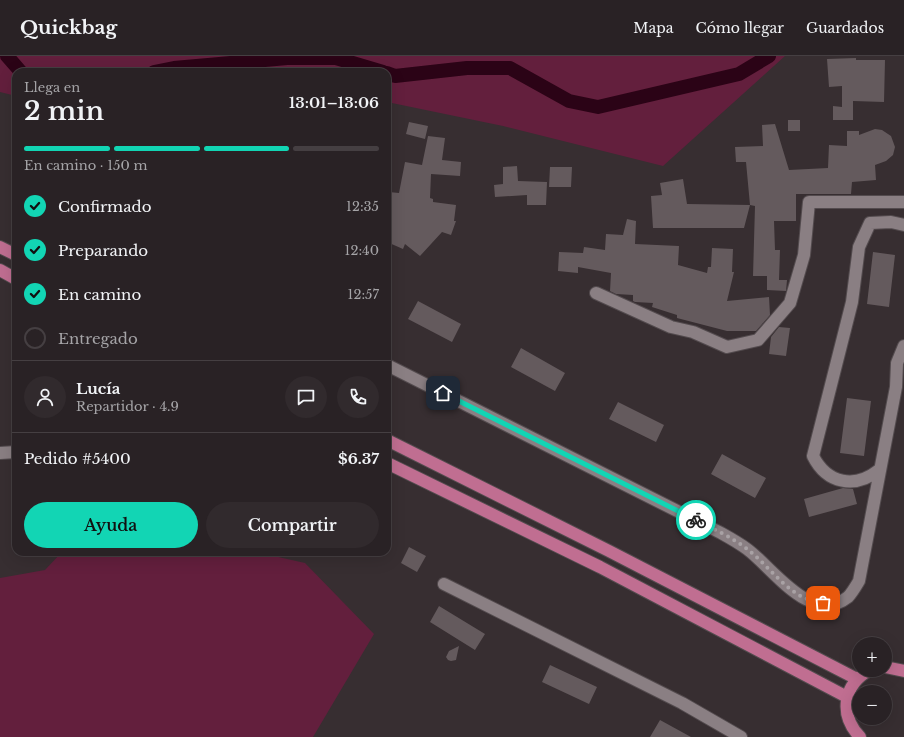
<!DOCTYPE html>
<html lang="es">
<head>
<meta charset="utf-8">
<style>
	:root { --surface:#292225; --page:#312a2d; --text:#f1f3f6; --muted:#a5a4a7; --line:#453f42; --accent:#12d5b4 }
	body { margin:0; font-family:"Libre Baskerville",serif; background:var(--page); color:var(--text); height:100vh; display:flex; flex-direction:column; font-size:15px; white-space:nowrap }
	* { box-sizing:border-box; margin:0 }
	p { font-size:13px; color:var(--muted) }
	.icon { flex:none; width:22px; height:22px; fill:none; stroke:currentColor; stroke-width:2; stroke-linecap:round; stroke-linejoin:round }
	.map { position:relative; flex:1; overflow:hidden }
	.sheet { position:absolute; left:12px; top:12px; width:379px; height:488px; display:flex; flex-direction:column; background:var(--surface); border-radius:12px; box-shadow:0 4px 16px #0002,0 0 0 1px var(--line) }
	.sheet>* { flex:none }
	.fabs { position:absolute; left:852px; top:581px; display:grid; gap:8px }
	.fabs a { display:grid; place-items:center; width:40px; height:40px; border-radius:50%; background:var(--surface); box-shadow:0 4px 16px #0002,0 0 0 1px var(--line); font-size:20px }
	.pin { position:absolute; display:grid; place-items:center; width:34px; height:34px; color:#fff; margin:-17px; border-radius:8px; box-shadow:0 2px 6px #0006 }
	.courier { position:absolute; display:grid; place-items:center; width:40px; height:40px; margin:-20px; border:3px solid #12d5b4; border-radius:50%; background:#fff; color:#222; box-shadow:0 1px 5px #0007 }
	.summary em { font-style:normal; font-weight:600 }
	.summary div { display:flex; flex-direction:column-reverse }
	.summary { display:flex; align-items:center; justify-content:space-between; height:68px; padding:0 12px }
	h1 { font-size:26px; font-weight:600; line-height:30px }
	.bar { display:grid; grid-template-columns:repeat(4,1fr); gap:6px 4px; align-content:center; height:48px; padding:0 12px }
	.bar i { height:5px; border-radius:3px; background:var(--line) }
	.bar .current { background:var(--accent) }
	.bar p { grid-column:span 4 }
	.line { display:flex; align-items:center; gap:10px; padding:0 12px; border-top:1px solid var(--line) }
	.line div { flex:1 }
	.round { display:grid; place-items:center; flex:none; width:42px; height:42px; border-radius:21px; background:var(--page) }
	ol { padding:0 12px; list-style:none }
	li { display:flex; align-items:center; gap:12px; height:44px }
	li p { margin-inline-start:auto }
	li .icon { padding:4px; border-radius:50%; background:var(--accent); color:#111; stroke-width:4 }
	li:last-child { color:var(--muted) }
	li i { width:22px; height:22px; border:2px solid var(--line); border-radius:50% }
	.cta { display:flex; gap:8px; margin-top:auto; padding:8px 12px }
	.cta a { flex:1; height:46px; border-radius:24px; background:var(--accent); color:#111; font-size:16px; font-weight:600; line-height:46px; text-align:center }
	.cta a+a { background:var(--page); color:var(--text) }
	header { display:flex; align-items:center; gap:24px; box-sizing:border-box; height:56px; padding:0 20px; background:var(--surface); border-bottom:1px solid var(--line) }
	header strong { font-size:19px }
	nav { display:flex; gap:22px; margin-inline-start:auto; font-size:14px }
	.map>svg:first-child { display:block }
	.green { fill:#631f3d }
	.lines { fill:none; stroke-linecap:round; stroke-linejoin:round }
	.canal { stroke:#2b0316; stroke-width:14 }
	.building { fill:#645a5d }
	.minor-casing { stroke:#534b4e; stroke-width:14 }
	.tertiary-casing { stroke:#534b4e; stroke-width:14 }
	.primary-casing { stroke:#534b4e; stroke-width:14 }
	.minor { stroke:#8a7f83; stroke-width:12 }
	.tertiary { stroke:#8a7f83; stroke-width:12 }
	.primary { stroke:#c06e91; stroke-width:12 }
	.done { stroke:#a9a2a5; stroke-width:4; stroke-dasharray:0 7.2 }
	.route { stroke:#12d5b4; stroke-width:5 }
</style>
</head>
<body>
<header>
<strong>Quickbag</strong>
<nav><a>Mapa</a><a>Cómo llegar</a><a>Guardados</a></nav>
</header>
<div class="map">
<svg width="904" height="681" viewBox="0 0 904 681">
	<rect width="100%" height="100%" fill="#372e31"/>
	<path class="green" d="M0,0h785l-122,110 -160,-40 -116,-24v-30h-371v24l-16,-4z
		M62,496h194l49,11 69,71 -61,103h-313v-159l45,-8z"/>
	<g class="lines">
		<path class="canal" d="M7,0l14,16
			M154,16l20,-4 113,-10h49l47,14
			M387,17l8,3 72,-8h43l59,33 29,6 141,-33 30,-18"/>
	</g>
	<path class="building" d="M856,2v2h29l-1,42 -31,-1v19h-20v-14l9,1v-21l-13,1 -2,-28z
		M788,64h12v11h-12z
		M409,66l19,4 -3,13 -19,-5z
		M775,68l14,46 39,-2 1,-23 18,1v-15h12v4l16,-6 7,1 9,6 4,11 -2,8 -7,6 -11,4 1,15 -24,2 -1,12h-55v27h-22l1,29h5l-1,30h8l-1,11 -19,-1v-14h-14l2,-70 -5,-1 -6,23h-91l-2,-32 11,-1 -2,-12 23,-4 4,25 63,1 -4,-43h-10l-1,-15 28,-1 -1,-21z
		M428,80l17,2 -3,22 19,2 -1,14 -29,-2 -1,24 3,1v3l23,3 -2,16h2l-5,14 -9,-3 -22,24 -15,-12 -2,5 -16,-7v-26l2,-24 10,1 6,-31 17,3z
		M517,110l1,15 29,1 -1,23h-19v-10l-32,2 -1,-12 9,-1v-17z
		M550,111h22l-1,20h-22z
		M627,163l9,2 -1,23 44,2 -1,19 29,8 1,-6h3l1,-19 21,1 -1,23h2l-7,29 42,-4 1,18 -14,16h-29l-50,-13v-3l-25,-8 1,-4 -18,-1 -2,-1v-6l-17,-1 -6,-3 1,-18 -33,-6v6l-20,-2 1,-19 24,1 1,-6 21,3 1,-16 17,1z
		M873,196l22,3 -6,52 -22,-3z
		M418,245l43,23 -9,18 -44,-23z
		M779,271l11,1 -4,28 -17,-2 2,-17z
		M521,292l44,25 -10,18 -44,-24z
		M847,342l24,3 -7,55 -24,-3z
		M618,346l46,23 -8,17 -47,-23z
		M722,398l44,24 -11,20 -44,-24z
		M843,432l10,1 4,15 -48,13 -5,-18z
		M409,491l17,9 -9,16 -16,-9z
		M439,550l46,28 -10,16 -45,-28z
		M459,590l-3,14 -5,1 -3,-1 -2,-3 3,-6z
		M550,609l47,22 -8,17 -47,-22z
		M660,664l31,17h-41z"/>
	<g class="lines">
		<g class="minor-casing">
			<path id="minor" d="M596,237l75,34 22,5 34,15 31,-7 32,-37 14,-48 5,-53h95
				M387,309l334,168c9,5 18,10 26,16 26,19 64,77 101,48 4,-4 8,-11 11,-16l37,-194 1,-24 7,-17
				M879,414c-24,19 -52,14 -66,-14l39,-154 7,-55 11,-24 21,-1 13,3
				M444,528l238,119 59,34"/>
		</g>
		<g class="tertiary-casing">
			<path id="tertiary" d="M0,397l16,-1"/>
		</g>
		<g class="primary-casing">
			<path id="primary" d="M0,191l16,8
				M0,214l16,9
				M387,384l222,111 248,128
				M387,407l213,104 247,130
				M885,611l19,4
				M860,681c-21,-22 -17,-53 10,-67"/>
		</g>
		<use href="#minor" class="minor"/>
		<use href="#tertiary" class="tertiary"/>
		<use href="#primary" class="primary"/>
	</g>
	<g class="lines">
		<path class="done" d="M696,464c17,9 36,17 51,29 25,19 43,51 76,54"/>
		<path class="route" d="M443,337l253,127"/>
	</g>
</svg>
<div class="fabs">
<a>+</a>
<a>−</a>
</div>
<div class="pin" style="left:823px;top:547px;background:#ea580c"><svg class="icon" aria-label="bag" viewBox="0 0 24 24"><path d="M5 8h14l-1 12H6zM9 8a3 3 0 0 1 6 0"/></svg></div>
<div class="pin" style="left:443px;top:337px;background:#1f2937"><svg class="icon" aria-label="home" viewBox="0 0 24 24"><path d="M3 11l9-7 9 7M6 9v11h12V9"/></svg></div>
<div class="courier" style="left:696px;top:464px"><svg class="icon" aria-label="bike" viewBox="0 0 24 24"><circle cx="6" cy="16" r="4"/><circle cx="18" cy="16" r="4"/><path d="M6 16l4-8h5l3 8M10 8l3 8H6M13 5h3"/></svg></div>
<section class="sheet">
<div class="summary"><div><h1>2 min</h1><p>Llega en</p></div><em>13:01–13:06</em></div>
<div class="bar"><i class="current"></i><i class="current"></i><i class="current"></i><i></i><p>En camino · 150 m</p></div>
<ol>
<li><svg class="icon" aria-label="check" viewBox="0 0 24 24"><path d="M5 12l5 5 9-10"/></svg>Confirmado<p>12:35</p></li>
<li><svg class="icon" aria-label="check" viewBox="0 0 24 24"><path d="M5 12l5 5 9-10"/></svg>Preparando<p>12:40</p></li>
<li><svg class="icon" aria-label="check" viewBox="0 0 24 24"><path d="M5 12l5 5 9-10"/></svg>En camino<p>12:57</p></li>
<li><i></i>Entregado</li>
</ol>
<div class="line" style="height:72px"><a class="round"><svg class="icon" aria-label="person" viewBox="0 0 24 24"><circle cx="12" cy="8" r="4"/><path d="M4 21q1-7 8-7t8 7"/></svg></a><div><b>Lucía</b><p>Repartidor · 4.9</p></div><a class="round"><svg class="icon" aria-label="chat" viewBox="0 0 24 24"><path d="M4 5h16v11H9l-5 4z"/></svg></a><a class="round"><svg class="icon" aria-label="phone" viewBox="0 0 24 24"><path d="M5 4h4l2 5-3 2q2 4 5 5l2-3 5 2v4C11 20 4 13 5 4z"/></svg></a></div>
<div class="line" style="height:52px"><div>Pedido #5400</div><b>$6.37</b></div>
<div class="cta"><a>Ayuda</a><a>Compartir</a></div>
</section>
</div>
</body>
</html>
